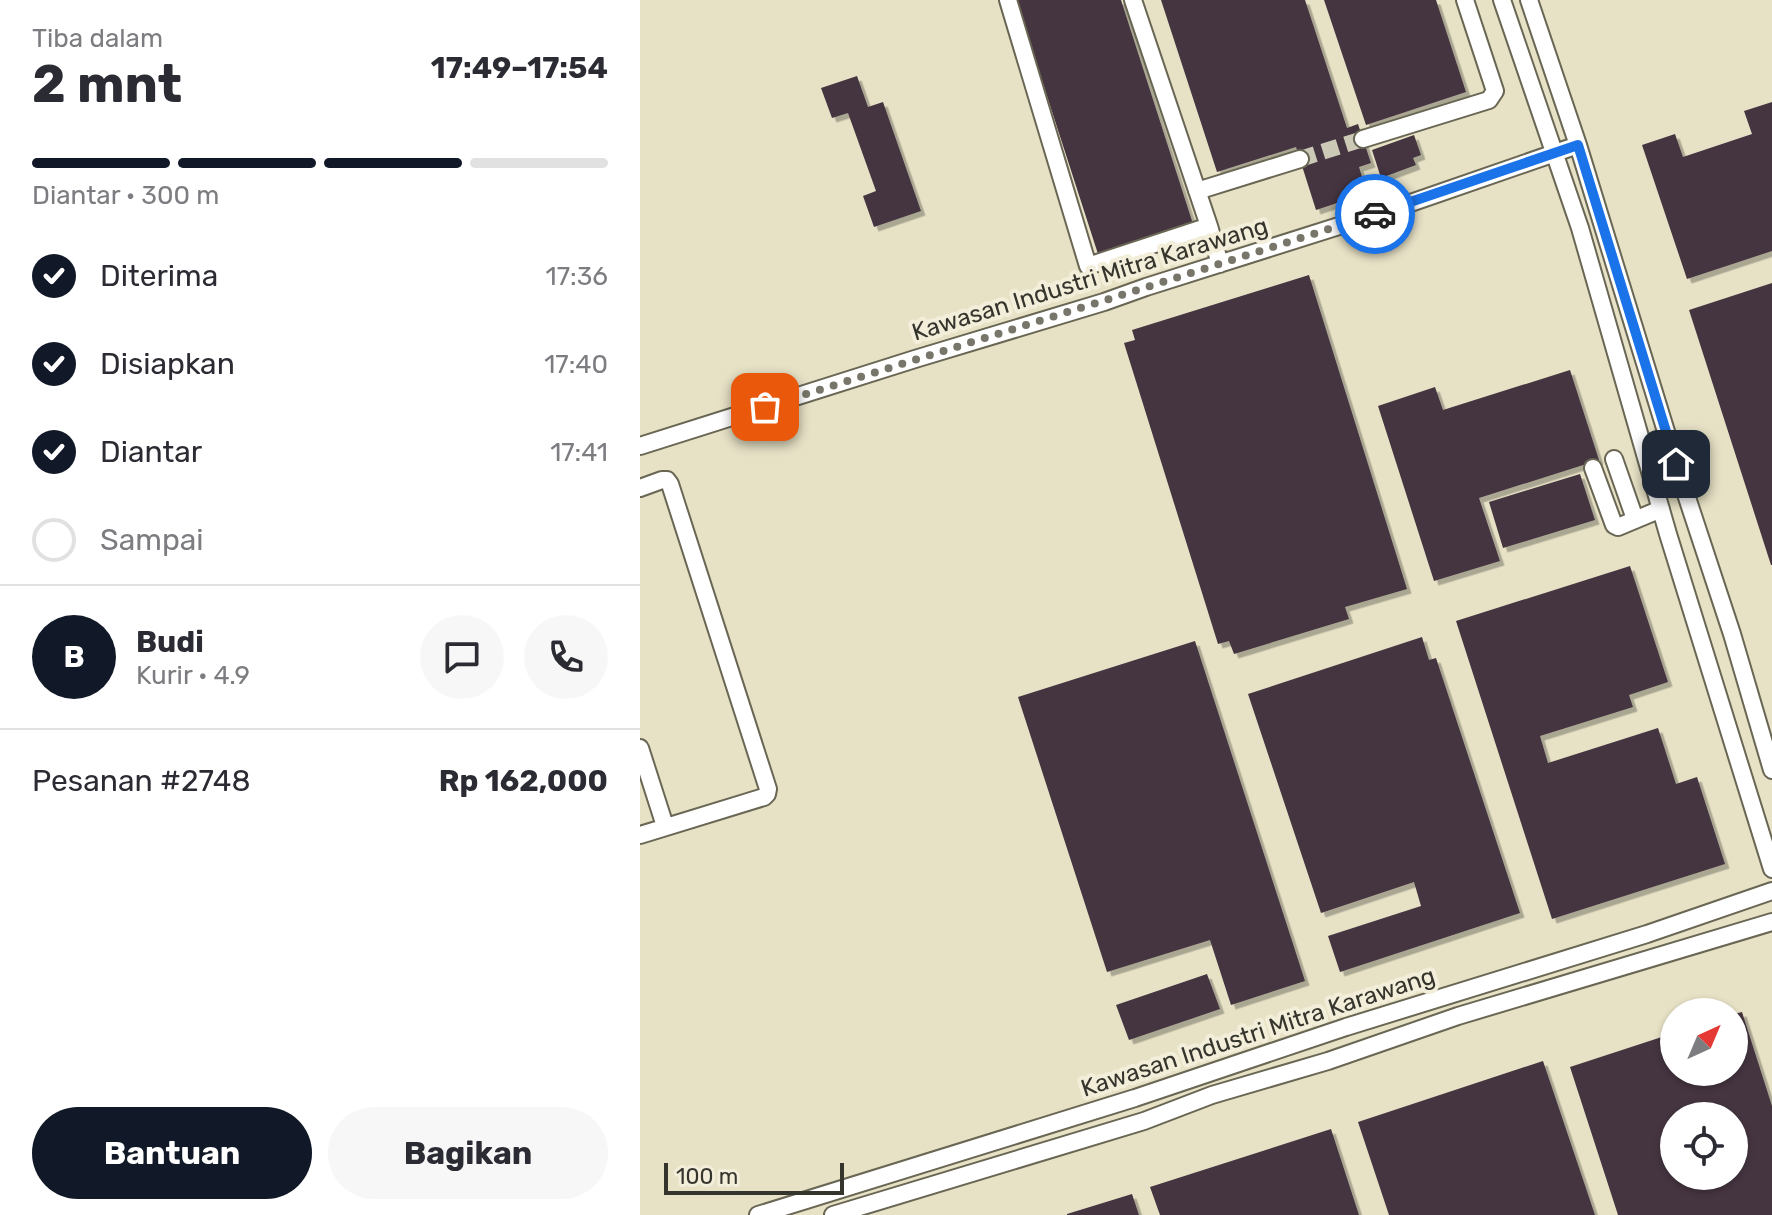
<!DOCTYPE html>
<html lang="id">
<head>
<meta charset="utf-8">
<style>
	:root { --surface:#fff; --page:#f7f7f7; --text:#2b2b33; --muted:#7c7c81; --line:#e1e1e2; --accent:#111827 }
	body { margin:0; font-family:Rubik,sans-serif; background:var(--page); color:var(--text); height:100vh; display:flex; flex-direction:column; font-size:30px; white-space:nowrap }
	* { box-sizing:border-box; margin:0 }
	p { font-size:26px; color:var(--muted) }
	.icon { flex:none; width:44px; height:44px; fill:none; stroke:currentColor; stroke-width:2; stroke-linecap:round; stroke-linejoin:round }
	.map { position:relative; flex:1; overflow:hidden }
	.details { display:flex; flex-direction:column; background:var(--surface); width:640px }
	.details>* { flex:none }
	.needle { width:52px; rotate:44deg }
	.tools { position:absolute; left:1020px; top:998px; display:grid; gap:16px }
	.tools a { display:grid; place-items:center; width:88px; height:88px; border-radius:50%; background:var(--surface); box-shadow:0 2px 6px #0004; font-size:40px }
	.scale { position:absolute; left:24px; bottom:20px; width:180px; box-sizing:border-box; padding-left:8px; border:4px solid #36352d; border-top:0; font-size:22px; line-height:28px; white-space:nowrap; color:#36352d; -webkit-text-stroke:6px #f2eeda; paint-order:stroke }
	.pin { position:absolute; display:grid; place-items:center; width:68px; height:68px; color:#fff; margin:-34px; border-radius:16px; box-shadow:0 4px 12px #0006 }
	.courier { position:absolute; display:grid; place-items:center; width:80px; height:80px; margin:-40px; border:6px solid #1a73e8; border-radius:50%; background:#fff; color:#222; box-shadow:0 2px 10px #0007 }
	.head em { font-style:normal; font-weight:700 }
	.head div { display:flex; flex-direction:column-reverse }
	.head { display:flex; align-items:center; justify-content:space-between; height:136px; padding:0 32px }
	h1 { font-size:52px; font-weight:700; line-height:60px }
	.bar { display:grid; grid-template-columns:repeat(4,1fr); gap:12px 8px; align-content:center; height:96px; padding:0 32px }
	.bar i { height:10px; border-radius:6px; background:var(--line) }
	.bar .on { background:var(--accent) }
	.bar p { grid-column:span 4 }
	.line { display:flex; align-items:center; gap:20px; padding:0 32px; border-top:2px solid var(--line) }
	.line div { flex:1 }
	.round { display:grid; place-items:center; flex:none; width:84px; height:84px; border-radius:42px; background:var(--page) }
	ol { padding:0 32px; list-style:none }
	li { display:flex; align-items:center; gap:24px; height:88px }
	li p { margin-inline-start:auto }
	li .icon { padding:8px; border-radius:50%; background:var(--accent); color:#fff; stroke-width:4 }
	li:last-child { color:var(--muted) }
	li i { width:44px; height:44px; border:4px solid var(--line); border-radius:50% }
	.button { display:flex; gap:16px; margin-top:auto; padding:16px 32px }
	.button a { flex:1; height:92px; border-radius:48px; background:var(--accent); color:#fff; font-size:32px; font-weight:700; line-height:92px; text-align:center }
	.button a+a { background:var(--page); color:var(--text) }
	main { display:flex; flex:1; min-height:0 }
	.map>svg:first-child { display:block }
	.built { fill:#e7e2c6; fill-rule:evenodd }
	.building { fill:#443540; fill-rule:evenodd; filter:url(#shadow) }
	.lines { fill:none; stroke-linecap:round; stroke-linejoin:round }
	.minor-tunnel { stroke:#ccc9b7; stroke-width:16; stroke-dasharray:16 8; stroke-linecap:butt }
	.minor-casing { stroke:#696654; stroke-width:20 }
	.minor { stroke:#fff; stroke-width:16 }
	.done { stroke:#78766a; stroke-width:8; stroke-dasharray:0 14.4 }
	.route { stroke:#1a73e8; stroke-width:10 }
	.labels { text-anchor:middle; dominant-baseline:central; stroke-width:8; stroke-linejoin:round; paint-order:stroke }
	.street-label { font-size:24px; fill:#36352d; stroke:#f2eeda }
</style>
</head>
<body>
<main>
<section class="details">
<div class="head"><div><h1>2 mnt</h1><p>Tiba dalam</p></div><em>17:49–17:54</em></div>
<div class="bar"><i class="on"></i><i class="on"></i><i class="on"></i><i></i><p>Diantar · 300 m</p></div>
<ol>
<li><svg class="icon" aria-label="check" viewBox="0 0 24 24"><path d="M5 12l5 5 9-10"/></svg>Diterima<p>17:36</p></li>
<li><svg class="icon" aria-label="check" viewBox="0 0 24 24"><path d="M5 12l5 5 9-10"/></svg>Disiapkan<p>17:40</p></li>
<li><svg class="icon" aria-label="check" viewBox="0 0 24 24"><path d="M5 12l5 5 9-10"/></svg>Diantar<p>17:41</p></li>
<li><i></i>Sampai</li>
</ol>
<div class="line" style="height:144px"><b class="round" style="background:var(--accent);color:#fff">B</b><div><b>Budi</b><p>Kurir · 4.9</p></div><a class="round"><svg class="icon" aria-label="chat" viewBox="0 0 24 24"><path d="M4 5h16v11H9l-5 4z"/></svg></a><a class="round"><svg class="icon" aria-label="phone" viewBox="0 0 24 24"><path d="M5 4h4l2 5-3 2q2 4 5 5l2-3 5 2v4C11 20 4 13 5 4z"/></svg></a></div>
<div class="line" style="height:104px"><div>Pesanan #2748</div><b>Rp 162,000</b></div>
<div class="button"><a>Bantuan</a><a>Bagikan</a></div>
</section>
<div class="map">
<svg width="1132" height="1215" viewBox="0 0 1132 1215">
	<defs>
		<filter id="shadow"><feDropShadow dx="4.5" dy="4.5" stdDeviation="0" flood-color="#0004"/></filter>
	</defs>
	<rect width="100%" height="100%" fill="#f2eeda"/>
	<path class="built" d="M0,0h1132v1215h-1132zM1034,1012h60v60h-60zM1034,1116h60v60h-60z"/>
	<path class="building" d="M376,0h105l72,224 -95,30z
		M521,0h144l42,128 11,-4 13,39 -12,4 8,26 -51,17 -20,-63 -79,25z
		M684,0h112l30,92 -100,33z
		M217,76l11,31 15,-5 38,109 -47,16 -11,-31 13,-5 -28,-78 -16,5 -11,-30z
		M1132,102v149l-85,28 -45,-134 33,-11 8,23 69,-23 -8,-23z
		M774,135l7,20 -8,3 3,7 -35,13 -9,-28z
		M669,275l98,314 -62,18 4,12 -115,35 -5,-13 -11,3 -94,-301 11,-3 -3,-10z
		M1132,283v282h-1l-82,-255z
		M930,370l29,90 -120,38 21,63 -66,20 -56,-175 57,-19 8,23z
		M940,474l15,46 -92,28 -14,-46z
		M990,566l38,116 -39,13 4,12 -93,29 8,27 110,-35 18,56 21,-7 28,87 -173,55 -96,-298z
		M782,637l7,23 7,-2 84,255 -180,59 -12,-36 93,-30 -7,-24 -93,31 -73,-219z
		M555,641l110,340 -74,24 -21,-65 -103,32 -89,-275z
		M567,974l13,35 -91,31 -13,-35z
		M1102,1012l30,94v109h-154l-48,-148 104,-34v39h60v-58zM1034,1116h60v60h-60z
		M903,1061l52,154h-206l-31,-93z
		M691,1129l28,86h-199l-10,-28z
		M492,1194l7,21h-72v-1z"/>
	<g class="lines">
		<path class="minor-tunnel" d="M660,159l63,-20"/>
		<g class="minor-casing">
			<path id="minor" d="M368,0l80,266 121,-40
				M493,0l76,226 11,38
				M862,0l78,228 88,306 104,335
				M889,0l49,145 98,319 56,170 40,136
				M723,139l126,-39 6,-9 -30,-91
				M557,191l103,-32
				M0,446l275,-87 189,-57 42,-15 253,-80 179,-62
				M974,459l21,60
				M953,468l21,57 4,2 43,-18
				M0,488l22,-8h5l3,4 98,305 -1,5 -3,3 -124,38
				M0,748l25,78
				M118,1215l377,-117 211,-71 301,-93 125,-43
				M193,1215l311,-94 68,-26 116,-34 130,-45 314,-94"/>
		</g>
		<use href="#minor" class="minor"/>
	</g>
	<g class="lines">
		<path class="done" d="M125,407c203,-64 407,-127 610,-193"/>
		<path class="route" d="M735,214l203,-69 98,319"/>
	</g>
	<g class="labels">
		<g class="street-label">
			<text transform="translate(450 279) rotate(-17)">Kawasan Industri Mitra Karawang</text>
			<text transform="translate(618 1032) rotate(-18)">Kawasan Industri Mitra Karawang</text>
		</g>
	</g>
</svg>
<div class="tools">
<a><svg class="needle" viewBox="-14 -14 28 28"><path d="M0-13l5 13h-10z" fill="#e53935"/><path d="M0 13l5-13h-10z" fill="#7c7c81"/></svg></a>
<a><svg class="icon" aria-label="locate" viewBox="0 0 24 24"><circle cx="12" cy="12" r="6"/><path d="M12 2v4M12 18v4M2 12h4M18 12h4"/></svg></a>
</div>
<div class="scale">100 m</div>
<div class="pin" style="left:125px;top:407px;background:#ea580c"><svg class="icon" aria-label="bag" viewBox="0 0 24 24"><path d="M5 8h14l-1 12H6zM9 8a3 3 0 0 1 6 0"/></svg></div>
<div class="pin" style="left:1036px;top:464px;background:#1f2937"><svg class="icon" aria-label="home" viewBox="0 0 24 24"><path d="M3 11l9-7 9 7M6 9v11h12V9"/></svg></div>
<div class="courier" style="left:735px;top:214px"><svg class="icon" aria-label="car" viewBox="0 0 24 24"><path d="M5 17H2v-5l4-1 3-4h7l3 4 3 1v5h-3M9 17h6M6 11h13"/><circle cx="7" cy="17" r="2"/><circle cx="17" cy="17" r="2"/></svg></div>
</div>
</main>
</body>
</html>
